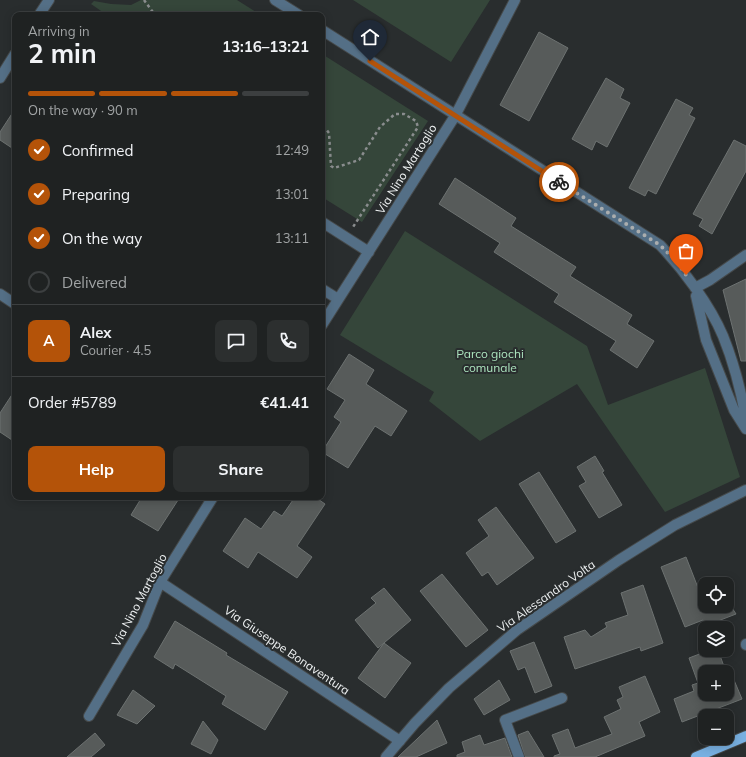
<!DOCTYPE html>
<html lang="en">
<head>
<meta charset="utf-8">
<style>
	:root { --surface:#1f2222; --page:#2c2f2f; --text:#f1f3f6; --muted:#a1a4a5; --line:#3c3f40; --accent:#b45309 }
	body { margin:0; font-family:Mulish,sans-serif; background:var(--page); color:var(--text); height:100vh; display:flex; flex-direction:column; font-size:15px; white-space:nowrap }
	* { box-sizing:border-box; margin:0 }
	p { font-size:13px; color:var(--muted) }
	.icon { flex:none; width:22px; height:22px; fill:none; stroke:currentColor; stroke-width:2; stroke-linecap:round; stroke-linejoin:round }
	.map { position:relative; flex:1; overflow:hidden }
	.drawer { position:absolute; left:12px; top:12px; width:313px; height:488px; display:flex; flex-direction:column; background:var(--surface); border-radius:8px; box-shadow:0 2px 10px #0003,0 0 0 1px var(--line) }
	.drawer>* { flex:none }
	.tools { position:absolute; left:698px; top:577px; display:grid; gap:8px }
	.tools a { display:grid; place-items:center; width:36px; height:36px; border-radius:8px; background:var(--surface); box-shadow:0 2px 10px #0003,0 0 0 1px var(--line); font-size:20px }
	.pin { position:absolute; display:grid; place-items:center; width:34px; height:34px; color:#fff; margin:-41px -17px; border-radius:50% 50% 50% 0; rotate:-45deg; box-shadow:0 0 4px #0007 }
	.pin .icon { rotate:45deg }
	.courier { position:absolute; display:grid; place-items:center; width:40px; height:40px; margin:-20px; border:3px solid #b45309; border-radius:50%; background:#fff; color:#222; box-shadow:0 1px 5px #0007 }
	.head em { font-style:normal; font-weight:700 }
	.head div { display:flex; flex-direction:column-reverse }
	.head { display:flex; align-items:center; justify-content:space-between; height:68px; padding:0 16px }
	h1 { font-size:26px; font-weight:700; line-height:30px }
	.bar { display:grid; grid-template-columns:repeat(4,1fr); gap:6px 4px; align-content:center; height:48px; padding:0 16px }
	.bar i { height:5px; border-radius:3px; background:var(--line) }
	.bar .on { background:var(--accent) }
	.bar p { grid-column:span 4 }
	.line { display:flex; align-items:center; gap:10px; padding:0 16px; border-top:1px solid var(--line) }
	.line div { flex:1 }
	.round { display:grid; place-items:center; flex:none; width:42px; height:42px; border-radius:8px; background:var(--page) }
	ol { padding:0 16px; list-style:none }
	li { display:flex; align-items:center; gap:12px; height:44px }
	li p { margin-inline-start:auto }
	li .icon { padding:4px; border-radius:50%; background:var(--accent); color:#fff; stroke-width:4 }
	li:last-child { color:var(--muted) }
	li i { width:22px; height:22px; border:2px solid var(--line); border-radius:50% }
	.primary-button { display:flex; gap:8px; margin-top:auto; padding:8px 16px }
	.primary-button a { flex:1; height:46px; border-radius:8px; background:var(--accent); color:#fff; font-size:16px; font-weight:700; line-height:46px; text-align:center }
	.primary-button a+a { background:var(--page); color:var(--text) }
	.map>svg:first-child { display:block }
	.green { fill:#35463a }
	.building { fill:#575b5a; stroke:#6d7271 }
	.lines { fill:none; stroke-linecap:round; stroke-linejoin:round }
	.minor-casing { stroke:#45494a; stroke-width:12 }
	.major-casing { stroke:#45494a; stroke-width:12 }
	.path { stroke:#8a8d8e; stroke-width:2.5; stroke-dasharray:3 3; stroke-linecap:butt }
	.minor { stroke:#546f86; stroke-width:10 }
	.major { stroke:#78b0e1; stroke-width:10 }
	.done { stroke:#aaadae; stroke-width:4; stroke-dasharray:0 7.2 }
	.route { stroke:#b45309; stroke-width:5 }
	.labels { text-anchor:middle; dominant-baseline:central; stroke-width:4; stroke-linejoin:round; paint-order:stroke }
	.street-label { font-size:12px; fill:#eff2f3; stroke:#292d2e }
	.park-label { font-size:12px; fill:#ace4be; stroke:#292d2e }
</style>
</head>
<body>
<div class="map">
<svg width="746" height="757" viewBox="0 0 746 757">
	<rect width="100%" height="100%" fill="#292d2e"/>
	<path class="green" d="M141,0h96l24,15h-154l-16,-11 3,-3 17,3 20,1z
		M353,0h137l-39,62z
		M322,54l106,67 -66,101 -40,-25z
		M405,231l182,115 21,59 97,-37 35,109 -75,35 -88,-128 -97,57 -51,-40 5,-9 -94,-57z"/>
	<path class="building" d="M539,32l29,16 -39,73 -29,-16z
		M606,78l18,11 -4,9 10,5 -23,44 -11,-6 -4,9 -20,-11z
		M676,99l17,9 -4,7 6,3 -39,76 -8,-4 -3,6 -16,-8z
		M15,109v41l-15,-10v-8z
		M734,140l12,6v25l-34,63 -13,-8 4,-7 -10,-5z
		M455,178l61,40 -5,8 65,41 -6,9 62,39 -5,9 27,17 -17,27 -27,-18 6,-9 -62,-39 5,-8 -65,-42 6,-9 -61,-39z
		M746,279v82h-5l-18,-71z
		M349,354l25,16 -8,14 41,27 -16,25 -16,-10 -27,42 -26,-16 19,-30 -7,-5 11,-17 -18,-11z
		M15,390v52l-15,-10v-19z
		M595,456l9,15 -2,1 20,33 -23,13 -20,-32 7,-4 -9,-15z
		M539,472l37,59 -20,12 -37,-59z
		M142,497h38l-22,34 -27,-16z
		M295,497h20l10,7 -28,42 15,11 -15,21 -39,-26 -10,16 -25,-17 22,-33 16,11 13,-18 8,5z
		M496,507l38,51 -37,27 -9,-13 -6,4 -16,-23 23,-17 -11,-16z
		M686,557l16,41 3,-1v9h22v-6l9,14 -31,12 -2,-6 -18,7 -24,-60z
		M442,574l46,56 -22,17 -46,-56z
		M643,585l20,58 -22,8 -1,-4 -65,22 -11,-32 21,-7 6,7 16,-10 -2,-4 23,-8 -7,-22z
		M384,588l27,32 -33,28 -23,-28 21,-17 -5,-5z
		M175,621l52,32 -1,2 62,37 -23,38 -43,-26 4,-8 -51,-32 -2,5 -19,-12z
		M534,642l18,44 -17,7 -10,-26 -7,3 -8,-19z
		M384,643l27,20 -26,35 -27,-20z
		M710,650h8l8,22h-21v22h22v-20l4,-1 11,26 -60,23 -8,-23 20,-8 -2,-6 6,-2 -9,-25z
		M645,676l15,36 -21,10 6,14 -50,21h-41v-1l6,-2 -8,-19 16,-6 7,19 37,-14 -8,-17 17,-8 -4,-9 6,-3 -4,-10z
		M499,680l11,20 -26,15 -10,-16z
		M133,690l22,16 -18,18 -20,-9z
		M437,720l10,23 -31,14h-18z
		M203,721l15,19 -7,14 -20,-10z
		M528,731l16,26h-19l-7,-22z
		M95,733l10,12 -14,12h-24z
		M480,735l4,10 21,-7 7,19h-55v-2l8,-3 -3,-10z"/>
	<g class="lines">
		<g class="minor-casing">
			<path id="minor" d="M275,0l24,15
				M39,15l10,-15
				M322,30l338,215c23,24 50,60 63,91 11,27 18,55 23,83
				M0,78l15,-24
				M322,222l47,30
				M695,288l15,-8 36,-25
				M322,289l16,10
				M0,294l15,10
				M696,296l10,44 28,70 12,19
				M322,325l133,-209 60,-116
				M160,582l240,159
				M746,644v1
				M89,716l54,-91 17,-43 53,-85
				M386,757l29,-34 34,-35 68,-58 102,-70 56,-35 71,-35
				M519,757l-14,-37 57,-22"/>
		</g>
		<g class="major-casing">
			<path id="major" d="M696,757l50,-21"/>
		</g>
		<path class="path" d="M144,0l11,15
			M322,130l4,-1 3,4 2,33 3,2 25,-8 21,-33 15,-13h9l12,7 2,6 -65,100"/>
		<use href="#minor" class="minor"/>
		<use href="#major" class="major"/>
	</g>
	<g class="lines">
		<path class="done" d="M559,182l101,63 17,17 9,13"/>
		<path class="route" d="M370,61l189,121"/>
	</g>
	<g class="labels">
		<g class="street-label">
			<text transform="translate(406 169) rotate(-58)">Via Nino Martoglio</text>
			<text transform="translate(546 596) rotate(-35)">Via Alessandro Volta</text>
			<text transform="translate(139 600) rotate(-62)">Via Nino Martoglio</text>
			<text transform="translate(287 650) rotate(34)">Via Giuseppe Bonaventura</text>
		</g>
		<g class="park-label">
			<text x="490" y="353">Parco giochi<tspan x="490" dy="14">comunale</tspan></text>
		</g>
	</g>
</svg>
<div class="tools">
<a><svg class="icon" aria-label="locate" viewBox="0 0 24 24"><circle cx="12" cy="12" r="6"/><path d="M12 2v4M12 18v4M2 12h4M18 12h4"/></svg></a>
<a><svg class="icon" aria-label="layers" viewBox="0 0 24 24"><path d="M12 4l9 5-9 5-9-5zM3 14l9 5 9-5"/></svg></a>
<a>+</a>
<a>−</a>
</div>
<div class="pin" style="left:686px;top:275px;background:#ea580c"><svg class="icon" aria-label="bag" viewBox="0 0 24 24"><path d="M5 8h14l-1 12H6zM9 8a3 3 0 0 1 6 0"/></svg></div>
<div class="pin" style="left:370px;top:61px;background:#1f2937"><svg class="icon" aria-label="home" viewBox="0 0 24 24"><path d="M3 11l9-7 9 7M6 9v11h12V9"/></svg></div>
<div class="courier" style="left:559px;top:182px"><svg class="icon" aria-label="bike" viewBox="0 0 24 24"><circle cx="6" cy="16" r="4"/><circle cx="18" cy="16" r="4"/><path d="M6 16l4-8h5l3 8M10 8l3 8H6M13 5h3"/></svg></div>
<section class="drawer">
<div class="head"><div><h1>2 min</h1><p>Arriving in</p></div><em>13:16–13:21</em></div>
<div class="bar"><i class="on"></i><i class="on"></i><i class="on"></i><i></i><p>On the way · 90 m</p></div>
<ol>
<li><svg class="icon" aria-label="check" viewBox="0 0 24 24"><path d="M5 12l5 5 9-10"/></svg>Confirmed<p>12:49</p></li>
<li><svg class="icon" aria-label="check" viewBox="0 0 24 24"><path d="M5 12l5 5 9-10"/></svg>Preparing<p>13:01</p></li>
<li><svg class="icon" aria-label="check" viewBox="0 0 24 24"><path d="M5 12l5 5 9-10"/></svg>On the way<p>13:11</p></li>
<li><i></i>Delivered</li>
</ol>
<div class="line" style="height:72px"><b class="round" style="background:var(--accent);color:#fff">A</b><div><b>Alex</b><p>Courier · 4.5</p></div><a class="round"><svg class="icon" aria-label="chat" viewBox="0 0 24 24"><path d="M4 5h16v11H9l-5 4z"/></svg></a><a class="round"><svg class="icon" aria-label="phone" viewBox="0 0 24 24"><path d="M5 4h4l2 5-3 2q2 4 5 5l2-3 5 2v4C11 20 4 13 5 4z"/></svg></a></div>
<div class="line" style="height:52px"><div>Order #5789</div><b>€41.41</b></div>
<div class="primary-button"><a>Help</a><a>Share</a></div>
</section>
</div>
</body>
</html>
